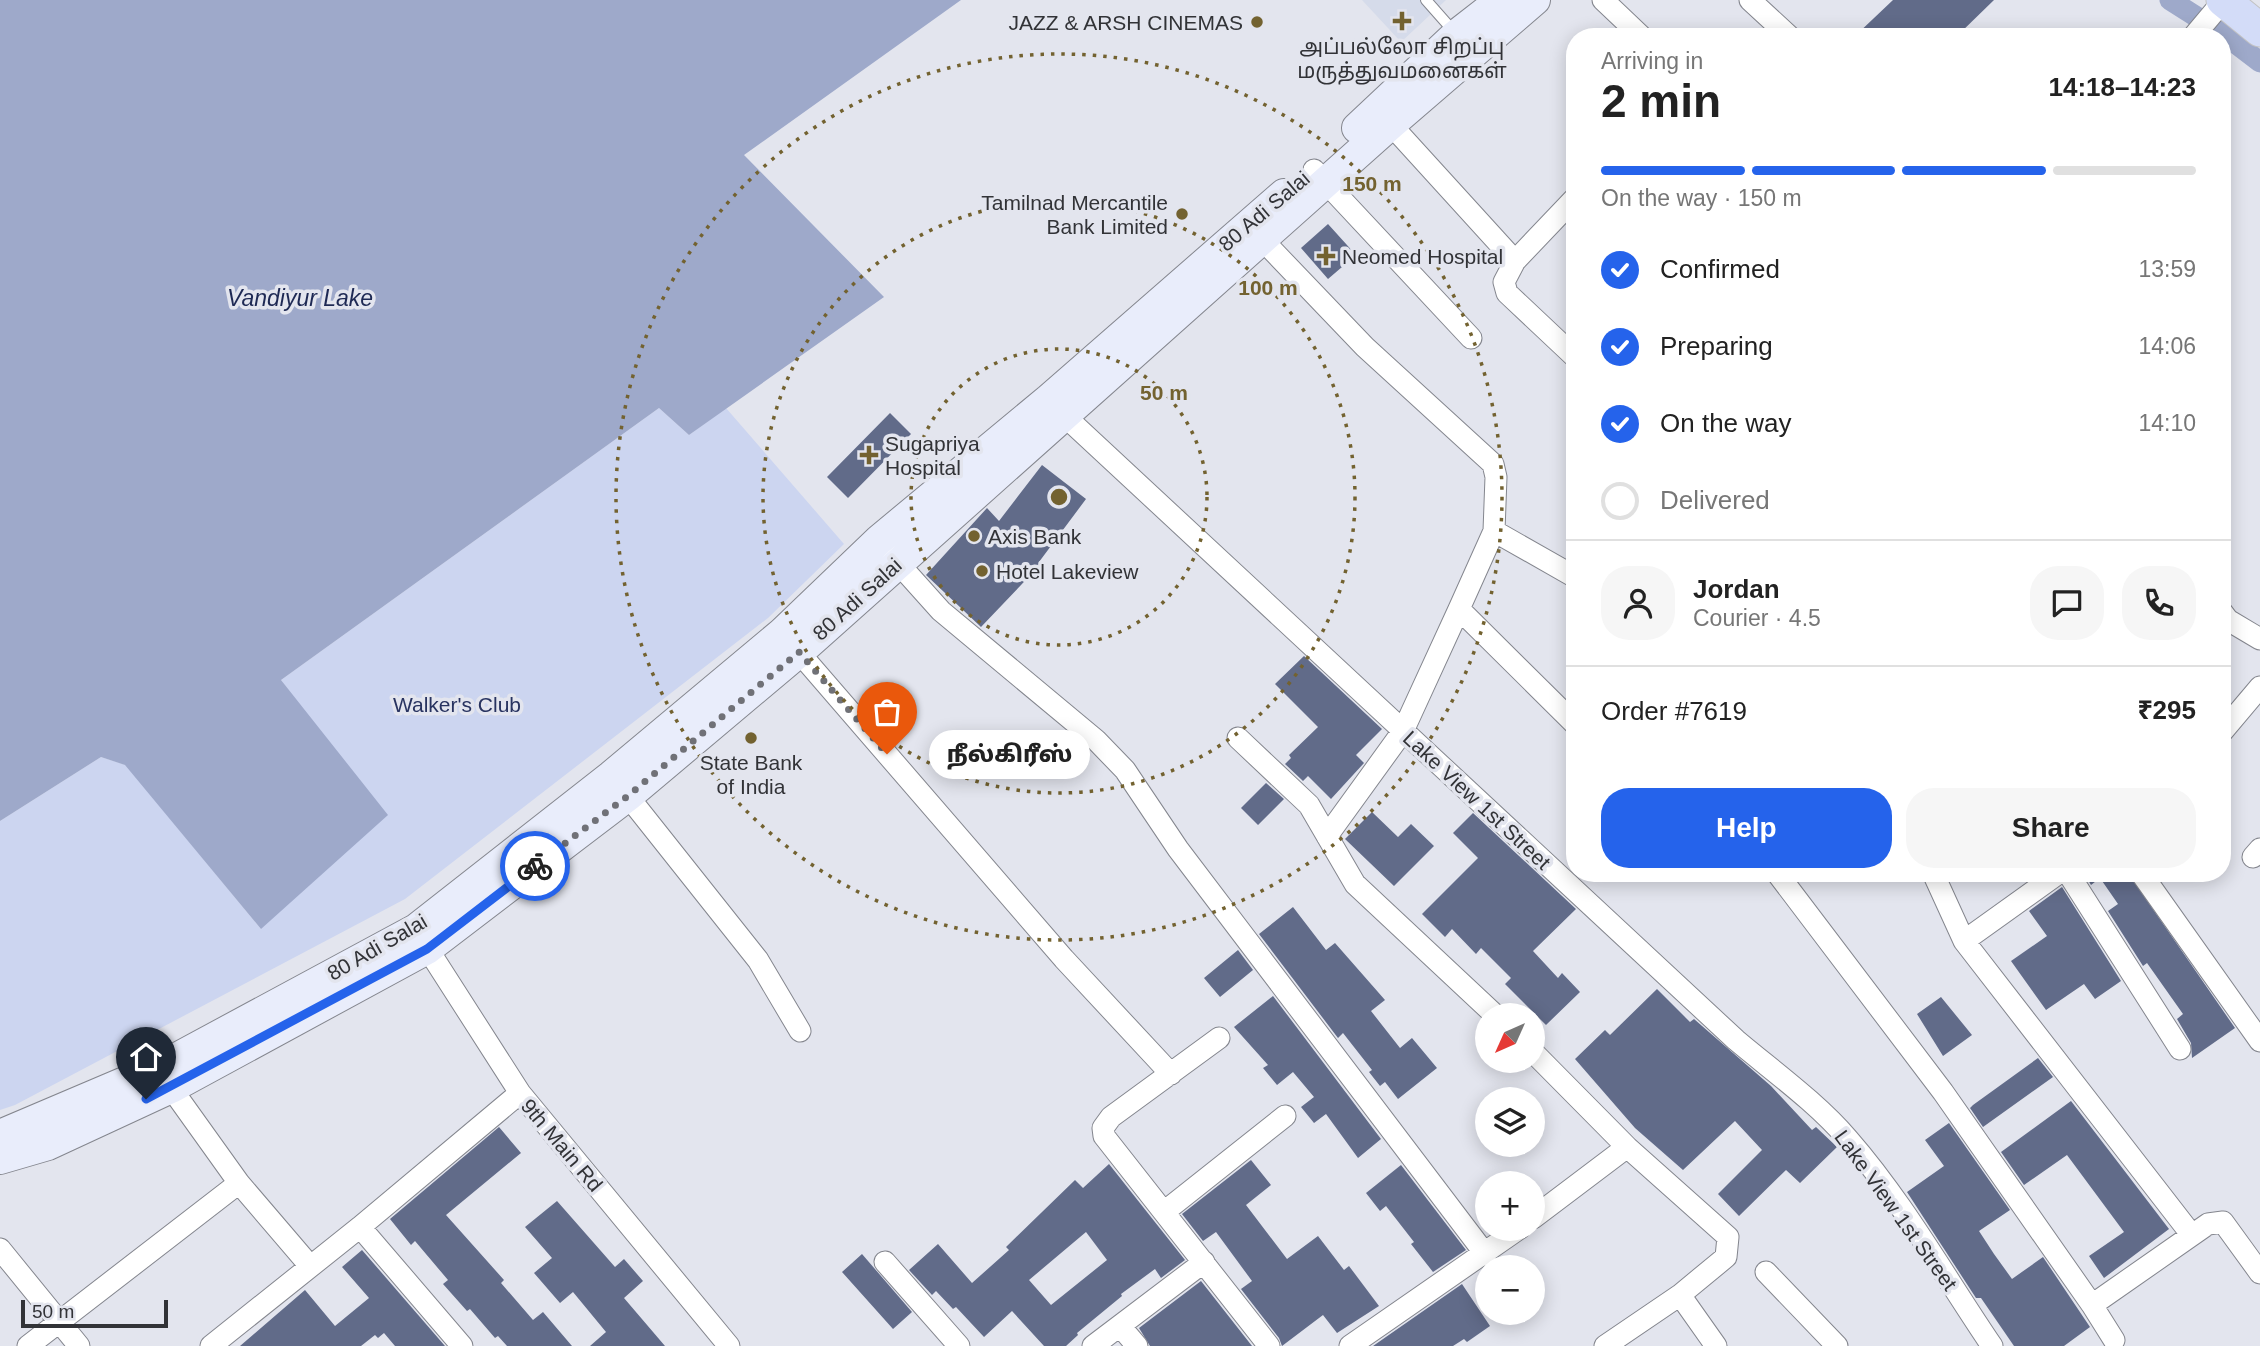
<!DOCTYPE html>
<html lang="en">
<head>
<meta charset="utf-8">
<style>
	:root { --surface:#fff; --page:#f6f6f6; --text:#222; --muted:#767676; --line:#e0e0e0; --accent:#2563eb }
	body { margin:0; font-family:Helvetica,"Noto Sans Tamil",sans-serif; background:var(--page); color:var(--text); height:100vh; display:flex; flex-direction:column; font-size:26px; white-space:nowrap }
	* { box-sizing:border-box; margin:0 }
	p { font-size:23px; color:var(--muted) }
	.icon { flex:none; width:38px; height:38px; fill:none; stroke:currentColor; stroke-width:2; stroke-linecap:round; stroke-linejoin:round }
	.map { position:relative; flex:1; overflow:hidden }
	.side { position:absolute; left:1566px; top:28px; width:665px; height:854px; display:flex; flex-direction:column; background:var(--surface); border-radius:28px; box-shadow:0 4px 18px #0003 }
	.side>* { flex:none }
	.needle { width:46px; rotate:225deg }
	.tools { position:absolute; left:1475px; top:1003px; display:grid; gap:14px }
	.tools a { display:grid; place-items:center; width:70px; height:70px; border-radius:50%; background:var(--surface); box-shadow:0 4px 18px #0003; font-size:35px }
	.scale { position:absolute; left:21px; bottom:18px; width:147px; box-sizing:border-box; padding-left:7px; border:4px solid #323337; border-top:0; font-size:19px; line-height:24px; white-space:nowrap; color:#323337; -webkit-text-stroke:5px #e3e5ee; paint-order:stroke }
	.pin { position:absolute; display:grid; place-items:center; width:60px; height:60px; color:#fff; margin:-72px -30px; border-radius:50% 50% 50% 0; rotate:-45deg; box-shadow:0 0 7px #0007 }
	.pin .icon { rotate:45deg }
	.courier { position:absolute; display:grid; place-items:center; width:70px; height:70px; margin:-35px; border:5px solid #2563eb; border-radius:50%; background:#fff; color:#222; box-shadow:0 2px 9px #0007 }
	.bubble { position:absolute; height:49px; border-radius:24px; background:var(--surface); box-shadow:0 4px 18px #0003; font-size:23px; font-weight:800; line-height:49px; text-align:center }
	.headline em { font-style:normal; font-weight:800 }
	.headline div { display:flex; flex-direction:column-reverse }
	.headline { display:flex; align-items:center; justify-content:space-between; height:119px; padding:0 35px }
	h1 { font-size:46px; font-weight:800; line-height:52px }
	.bar { display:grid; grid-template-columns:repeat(4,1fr); gap:10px 7px; align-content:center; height:84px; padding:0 35px }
	.bar i { height:9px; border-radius:5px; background:var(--line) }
	.bar .current { background:var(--accent) }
	.bar p { grid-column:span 4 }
	.line { display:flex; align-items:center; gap:18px; padding:0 35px; border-top:2px solid var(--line) }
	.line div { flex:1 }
	.round { display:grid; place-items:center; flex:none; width:74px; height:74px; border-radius:28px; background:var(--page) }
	ol { padding:0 35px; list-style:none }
	li { display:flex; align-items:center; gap:21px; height:77px }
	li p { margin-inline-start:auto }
	li .icon { padding:7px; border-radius:50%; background:var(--accent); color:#fff; stroke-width:4 }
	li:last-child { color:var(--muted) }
	li i { width:38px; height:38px; border:4px solid var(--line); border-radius:50% }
	.button { display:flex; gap:14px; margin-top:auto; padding:14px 35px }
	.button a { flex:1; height:80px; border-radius:28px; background:var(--accent); color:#fff; font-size:28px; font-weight:800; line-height:80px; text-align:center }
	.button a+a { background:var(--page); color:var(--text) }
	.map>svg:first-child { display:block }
	.built { fill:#d5dbea }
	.green { fill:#ccd5f0 }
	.water { fill:#9ea9ca }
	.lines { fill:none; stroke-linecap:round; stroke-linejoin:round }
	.canal { stroke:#9ea9ca; stroke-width:21 }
	.building { fill:#616b89; fill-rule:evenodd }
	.lane-casing { stroke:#84868e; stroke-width:12 }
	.street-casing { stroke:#84868e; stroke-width:23 }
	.secondary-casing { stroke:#84868e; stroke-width:32 }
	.primary-casing { stroke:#c2c2c3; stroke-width:35 }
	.lane { stroke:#fff; stroke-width:10 }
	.street { stroke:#fff; stroke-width:21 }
	.secondary { stroke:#e9edfb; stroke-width:30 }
	.primary { stroke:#d3dcf8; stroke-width:33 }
	.done { stroke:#707177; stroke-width:7; stroke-dasharray:0 12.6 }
	.route { stroke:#2563eb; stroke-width:9 }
	.ring { fill:none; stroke:#736230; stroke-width:3.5; stroke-dasharray:3.5 7 }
	.poi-dot { fill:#736230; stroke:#e3e5ee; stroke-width:2.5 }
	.labels { text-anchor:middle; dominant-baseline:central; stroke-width:7; stroke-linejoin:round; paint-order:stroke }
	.poi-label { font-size:21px; fill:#323337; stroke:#e3e5ee; text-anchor:start }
	.street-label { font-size:21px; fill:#323337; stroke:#e3e5ee }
	.park-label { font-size:21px; fill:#283360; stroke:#e3e5ee }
	.water-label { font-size:23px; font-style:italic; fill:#1e2954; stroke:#e3e5ee }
	.centre { fill:#736230; stroke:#e3e5ee; stroke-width:3.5 }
	.ring-label { font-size:21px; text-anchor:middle; font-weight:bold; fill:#736230; stroke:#e3e5ee; stroke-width:7; stroke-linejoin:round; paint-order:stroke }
</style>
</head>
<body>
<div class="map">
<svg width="2260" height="1346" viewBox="0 0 2260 1346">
	<rect width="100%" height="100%" fill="#e3e5ee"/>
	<path class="built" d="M1362,0h84l-45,42z"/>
	<path class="green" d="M659,408l30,27 37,-27 118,136 -76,74 -363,281 -390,206 -15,5v-289l101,-64 25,8 135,164 56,-199 -36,-50z"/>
	<path class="water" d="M0,0h961l-217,155 140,142 -195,138 -30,-27 -378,272 107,135 -127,114 -136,-164 -24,-8 -101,64z"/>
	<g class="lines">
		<path class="canal" d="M2170,0l52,33 38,29"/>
	</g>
	<path class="building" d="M1893,0h101l-38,37h-102z
		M1328,224l28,31 -28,24 -27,-31z
		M890,413l21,21 -63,64 -21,-21z
		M1042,465l44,34 -47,63 2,2 -60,63 -55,-52 61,-67 12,13z
		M1304,656l78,73 -26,26 8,8 -33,36 -23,-23 -5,5 -18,-17 6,-6 -2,-3 29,-28 -43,-43z
		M1266,783l18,16 -26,26 -17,-17z
		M1372,812l26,25 13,-13 23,22 -40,40 -49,-47z
		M1473,813l103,96 -43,42 25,27 4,-5 18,19 -34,33 -41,-41 6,-6 -30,-30 -5,6 -24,-25 -7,8 -23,-23 56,-56 -25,-25z
		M2084,873h44l107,155 -43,30 -1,-15 -14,-24 6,-5 -36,-51 -4,3 -35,-55 10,-7 -18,-26 -9,7z
		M2062,887l59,94 -26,18 -11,-15 -38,26 -35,-49 36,-25 -18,-25z
		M1293,907l33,43 9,-7 50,57 -14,11 29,37 12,-10 25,30 -39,31 -13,-17 -5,4 -11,-14 3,-2 -29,-37 -5,5 -79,-104z
		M1238,950l15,20 -33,27 -16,-19z
		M1657,989l33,33 4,-3 77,67 41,44 4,-3 21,20 -37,36 -14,-13 -47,46 -21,-22 44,-44 -27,-29 -52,49 -48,-42 -60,-69 30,-29 5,5z
		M1273,996l108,143 -23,19 -32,-44 -12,9 -13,-16 13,-10 -21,-25 -16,13 -14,-17 5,-3 -34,-38z
		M1941,997l31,38 -29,21 -26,-42z
		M2038,1058l15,19 -70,50 -13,-19 3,-3z
		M2071,1101l98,128 -65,49 -15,-22 35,-24 -57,-77 -43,30 -23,-33z
		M1949,1123l61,87 -31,21 15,23 18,25 31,-22 47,70 -26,19h-50l-33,-48h-5l-69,-106 37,-26 -19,-26z
		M499,1127l22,26 -75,62 58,65 -3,3 32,37 10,-8 29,34h-65l-9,-10 -3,2 -25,-29 -3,2 -24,-27 5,-4 -33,-39 -4,4 -21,-26z
		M1251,1160l20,25 -25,20 41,54 31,-23 26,34 5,-4 30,40 -42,27 -14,-18 -41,31 -3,-8 -38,-49 11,-8 -36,-49 -13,9 -21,-27z
		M1109,1164l76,96 -24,18 -6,-9 -34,25 1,2 -45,37 1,2 -12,11h-22l-32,-35 -28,26 -28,-30 -3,2 -17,-18 -4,4 -23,-25 29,-26 34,39 37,-33 -3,-3 69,-67 8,8zM1086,1232l21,28 -56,45 -22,-25z
		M1401,1165l65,85 -33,22 -22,-28 3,-2 -28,-36 -6,5 -14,-18z
		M557,1201l58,66 9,-8 19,22 -19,17 41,48h-75l16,-14 -33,-40 -13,11 -26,-30 18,-15 -27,-31z
		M362,1250l83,96h-50l-11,-13 -6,5 -3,-3 -14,11h-121l65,-56 30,36 34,-28 -27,-31z
		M862,1254l50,58 -19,17 -51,-57z
		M1201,1281l51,65h-102l-11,-18z
		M1462,1284l28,42 -23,16 -3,-3 -11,7h-80z"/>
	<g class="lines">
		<g class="lane-casing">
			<path id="lane" d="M1426,0l30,34"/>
		</g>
		<g class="street-casing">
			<path id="street" d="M1603,0l39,37
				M1750,0l40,37
				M2193,37l31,-37
				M1383,116l132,145 -11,21 3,11 68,64
				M1314,170l157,168
				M1253,230l112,117 128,117 3,13 -2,54 -35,78 -56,122 -76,105
				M1515,261l60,-63
				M1055,407l681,633c38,32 80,62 112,99 55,63 97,138 144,207
				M1494,531l81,46
				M889,553l52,58 155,129 29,30 53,79 308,406
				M1459,609l116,115
				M2222,612l6,8 32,19
				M790,642l274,317 107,115
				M2222,732l38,-45
				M1238,738l71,67 46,79 140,131
				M619,785l139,175 42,71
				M2253,857l7,-8
				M1777,873l166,219 149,213
				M1933,873l31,68 227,293
				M2068,873l112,176
				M2141,873l119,168
				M420,937l100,156 209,253
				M1964,941l95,-68
				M1219,1038l-108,79 -8,11 1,8 165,210
				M1533,1052l94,95
				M171,1088l68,95 71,83
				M1164,1212l121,-96
				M1533,1218l94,-71 101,90 -2,20 -46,38
				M360,1227l102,119
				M0,1249l79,97
				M885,1262l74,84
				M1766,1272l71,74
				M1120,1326l17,20
				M2114,1340l-22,-35 116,-81 15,-2 37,51
				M28,1346l211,-163
				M211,1346l149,-119 160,-134
				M1093,1346l111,-84
				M1350,1346l170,-118
				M1605,1346l75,-51 36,51"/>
		</g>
		<g class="secondary-casing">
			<path id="secondary" d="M1357,128l99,-93 45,-35
				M0,1135l160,-68 256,-138 195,-153 171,-143 97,-93 170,-141 235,-205
				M0,1159l48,-14 123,-57 256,-139 202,-154 170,-143 592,-528 144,-124"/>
		</g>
		<g class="primary-casing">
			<path id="primary" d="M2223,0l37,30"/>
		</g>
		<use href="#lane" class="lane"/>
		<use href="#street" class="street"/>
		<use href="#secondary" class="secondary"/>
		<use href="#primary" class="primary"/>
	</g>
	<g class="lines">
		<path class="done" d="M535,866l94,-71 170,-143 88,102"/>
		<path class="route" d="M146,1099l281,-150 108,-83"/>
	</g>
	<g class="ring">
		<circle cx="1059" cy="497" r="148"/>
		<circle cx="1059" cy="497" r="296"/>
		<circle cx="1059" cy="497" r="443"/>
	</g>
	<g class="poi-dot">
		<path d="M1398.5 10.5h7v7h7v7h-7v7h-7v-7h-7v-7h7z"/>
		<circle cx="1257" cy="22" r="7"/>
		<circle cx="1182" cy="214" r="7"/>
		<path d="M1322.5 245.5h7v7h7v7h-7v7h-7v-7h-7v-7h7z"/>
		<path d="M865.5 444.5h7v7h7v7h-7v7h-7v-7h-7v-7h7z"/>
		<circle cx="974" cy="536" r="7"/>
		<circle cx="982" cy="571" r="7"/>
		<circle cx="751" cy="738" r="7"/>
	</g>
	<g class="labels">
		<g class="poi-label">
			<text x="1243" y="22" text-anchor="end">JAZZ &amp; ARSH CINEMAS</text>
			<text x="1402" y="46" text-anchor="middle">அப்பல்லோ சிறப்பு<tspan x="1402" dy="24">மருத்துவமனைகள்</tspan></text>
			<text x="1168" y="202" text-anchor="end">Tamilnad Mercantile<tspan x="1168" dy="24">Bank Limited</tspan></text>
			<text x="1342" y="256">Neomed Hospital</text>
			<text x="885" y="443">Sugapriya<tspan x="885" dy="24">Hospital</tspan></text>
			<text x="988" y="536">Axis Bank</text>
			<text x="996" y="571">Hotel Lakeview</text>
			<text x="751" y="762" text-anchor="middle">State Bank<tspan x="751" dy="24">of India</tspan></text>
		</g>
		<g class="street-label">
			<text transform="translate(1264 211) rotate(-40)">80 Adi Salai</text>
			<text transform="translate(857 599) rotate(-42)">80 Adi Salai</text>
			<text transform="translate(1477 800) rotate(43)">Lake View 1st Street</text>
			<text transform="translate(377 947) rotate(-30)">80 Adi Salai</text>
			<text transform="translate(562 1145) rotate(50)">9th Main Rd</text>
			<text transform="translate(1896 1210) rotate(54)">Lake View 1st Street</text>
		</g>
		<g class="park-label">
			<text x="457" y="704">Walker's Club</text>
		</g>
		<g class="water-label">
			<text x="300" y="298">Vandiyur Lake</text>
		</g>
	</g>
	<circle cx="1059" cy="497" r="10" class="centre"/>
	<g class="ring-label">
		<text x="1372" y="191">150 m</text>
		<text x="1268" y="295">100 m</text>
		<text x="1164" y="400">50 m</text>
	</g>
</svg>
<div class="tools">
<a><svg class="needle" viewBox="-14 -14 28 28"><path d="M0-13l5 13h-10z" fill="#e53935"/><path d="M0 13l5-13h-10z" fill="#767676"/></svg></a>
<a><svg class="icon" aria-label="layers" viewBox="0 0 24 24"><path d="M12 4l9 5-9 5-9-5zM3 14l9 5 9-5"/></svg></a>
<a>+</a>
<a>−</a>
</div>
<div class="scale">50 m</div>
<div class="pin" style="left:887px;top:754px;background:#ea580c"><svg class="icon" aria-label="bag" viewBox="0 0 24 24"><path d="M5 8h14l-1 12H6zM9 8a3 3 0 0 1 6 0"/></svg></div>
<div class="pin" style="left:146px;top:1099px;background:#1f2937"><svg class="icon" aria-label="home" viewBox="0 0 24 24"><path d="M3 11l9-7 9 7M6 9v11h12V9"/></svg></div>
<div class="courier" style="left:535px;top:866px"><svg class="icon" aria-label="bike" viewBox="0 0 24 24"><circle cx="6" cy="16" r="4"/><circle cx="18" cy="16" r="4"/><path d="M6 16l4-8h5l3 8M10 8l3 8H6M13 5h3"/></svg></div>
<div class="bubble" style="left:929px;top:730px;width:161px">நீல்கிரீஸ்</div>
<section class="side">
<div class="headline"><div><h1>2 min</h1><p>Arriving in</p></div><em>14:18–14:23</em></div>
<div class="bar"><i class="current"></i><i class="current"></i><i class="current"></i><i></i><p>On the way · 150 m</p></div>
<ol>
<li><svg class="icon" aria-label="check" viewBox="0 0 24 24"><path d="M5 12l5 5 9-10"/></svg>Confirmed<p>13:59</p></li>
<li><svg class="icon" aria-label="check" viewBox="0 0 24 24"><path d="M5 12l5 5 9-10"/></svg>Preparing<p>14:06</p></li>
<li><svg class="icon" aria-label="check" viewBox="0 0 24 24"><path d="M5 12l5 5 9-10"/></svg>On the way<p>14:10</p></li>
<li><i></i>Delivered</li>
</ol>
<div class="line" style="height:126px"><a class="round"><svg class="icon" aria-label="person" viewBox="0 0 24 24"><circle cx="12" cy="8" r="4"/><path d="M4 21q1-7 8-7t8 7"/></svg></a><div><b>Jordan</b><p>Courier · 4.5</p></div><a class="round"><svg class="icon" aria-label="chat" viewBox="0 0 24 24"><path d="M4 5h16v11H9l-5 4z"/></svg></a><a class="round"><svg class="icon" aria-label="phone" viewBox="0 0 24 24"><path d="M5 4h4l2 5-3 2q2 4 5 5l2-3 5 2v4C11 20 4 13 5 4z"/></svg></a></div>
<div class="line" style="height:91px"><div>Order #7619</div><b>₹295</b></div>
<div class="button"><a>Help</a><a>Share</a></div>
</section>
</div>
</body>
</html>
